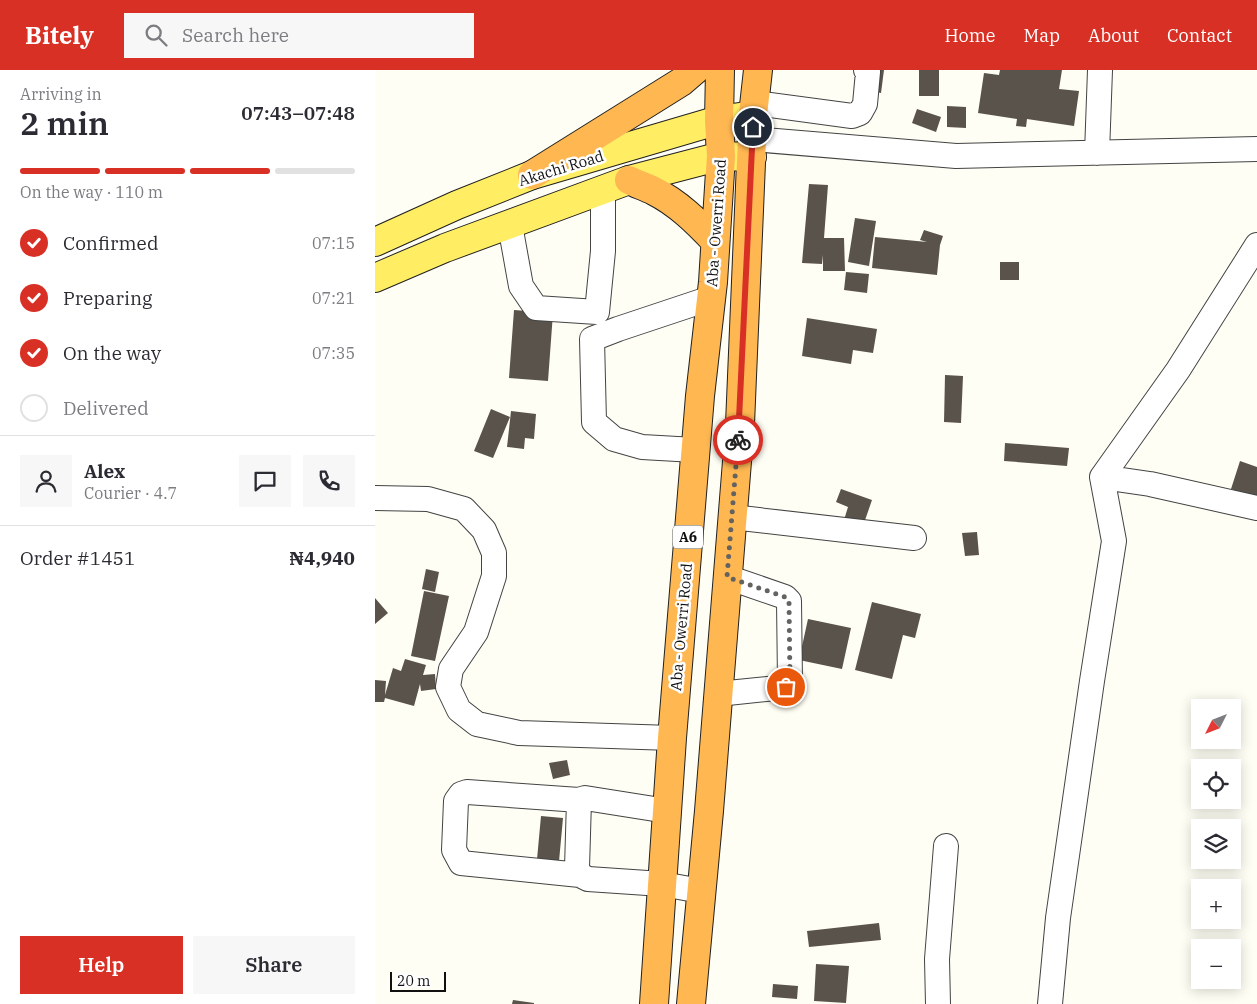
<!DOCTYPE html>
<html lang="en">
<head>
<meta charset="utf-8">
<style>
	:root { --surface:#fff; --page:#f7f7f7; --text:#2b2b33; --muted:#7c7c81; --line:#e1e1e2; --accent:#d93025 }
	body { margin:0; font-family:"IBM Plex Serif",serif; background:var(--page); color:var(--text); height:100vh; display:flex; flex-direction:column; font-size:19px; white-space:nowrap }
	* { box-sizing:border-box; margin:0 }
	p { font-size:16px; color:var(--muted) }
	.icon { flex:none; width:28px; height:28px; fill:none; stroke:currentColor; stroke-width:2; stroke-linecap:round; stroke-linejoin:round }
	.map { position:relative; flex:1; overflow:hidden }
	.panel { display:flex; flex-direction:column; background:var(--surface); width:375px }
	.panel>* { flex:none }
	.needle { width:32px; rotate:228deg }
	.fabs { position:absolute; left:816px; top:629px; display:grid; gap:10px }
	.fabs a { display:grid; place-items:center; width:50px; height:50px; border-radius:0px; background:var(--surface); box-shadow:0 2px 12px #0003; font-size:25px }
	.scale { position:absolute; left:15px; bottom:12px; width:56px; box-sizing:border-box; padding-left:5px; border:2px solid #101010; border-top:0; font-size:14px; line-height:18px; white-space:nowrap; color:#101010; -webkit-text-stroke:4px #fff; paint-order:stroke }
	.pin { position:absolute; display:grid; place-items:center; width:42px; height:42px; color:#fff; margin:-21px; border:2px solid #fff; border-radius:50%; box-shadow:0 1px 5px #0007 }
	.courier { position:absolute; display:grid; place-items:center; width:50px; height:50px; margin:-25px; border:4px solid #d93025; border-radius:50%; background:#fff; color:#222; box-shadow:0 1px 6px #0007 }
	.summary em { font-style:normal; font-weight:600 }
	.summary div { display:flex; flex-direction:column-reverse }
	.summary { display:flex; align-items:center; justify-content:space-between; height:85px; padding:0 20px }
	h1 { font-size:32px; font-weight:600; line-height:38px }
	.bar { display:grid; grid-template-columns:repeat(4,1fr); gap:8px 5px; align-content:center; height:60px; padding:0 20px }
	.bar i { height:6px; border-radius:4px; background:var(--line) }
	.bar .on { background:var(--accent) }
	.bar p { grid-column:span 4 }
	.line { display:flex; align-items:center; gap:12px; padding:0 20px; border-top:1px solid var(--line) }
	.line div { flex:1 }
	.round { display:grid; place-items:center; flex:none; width:52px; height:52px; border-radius:0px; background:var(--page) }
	ol { padding:0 20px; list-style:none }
	li { display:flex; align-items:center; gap:15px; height:55px }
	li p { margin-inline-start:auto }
	li .icon { padding:5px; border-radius:50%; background:var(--accent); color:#fff; stroke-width:4 }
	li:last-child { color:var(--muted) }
	li i { width:28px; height:28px; border:2px solid var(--line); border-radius:50% }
	.action { display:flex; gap:10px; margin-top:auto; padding:10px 20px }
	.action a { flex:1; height:58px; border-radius:0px; background:var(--accent); color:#fff; font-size:20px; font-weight:600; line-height:58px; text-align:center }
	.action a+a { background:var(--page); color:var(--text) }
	header { display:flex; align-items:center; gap:30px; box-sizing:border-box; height:70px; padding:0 25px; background:var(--accent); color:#fff }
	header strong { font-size:24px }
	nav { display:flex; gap:28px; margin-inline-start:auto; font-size:18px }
	.search { width:350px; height:45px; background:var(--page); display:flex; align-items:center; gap:12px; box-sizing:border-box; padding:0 18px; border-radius:0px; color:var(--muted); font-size:19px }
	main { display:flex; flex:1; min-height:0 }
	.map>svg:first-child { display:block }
	.building { fill:#5a534b }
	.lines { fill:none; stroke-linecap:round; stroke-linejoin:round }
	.minor-casing { stroke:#434343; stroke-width:26 }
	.major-casing { stroke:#212121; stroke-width:30 }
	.highway-casing { stroke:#212121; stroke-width:30 }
	.minor { stroke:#fff; stroke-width:24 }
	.major { stroke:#ffed64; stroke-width:28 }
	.highway { stroke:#ffb752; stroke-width:28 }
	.done { stroke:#646360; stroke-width:5; stroke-dasharray:0 9 }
	.route { stroke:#d93025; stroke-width:6 }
	.labels { text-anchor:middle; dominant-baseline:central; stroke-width:5; stroke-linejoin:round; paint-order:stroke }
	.shield { fill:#fff; stroke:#585858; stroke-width:1 }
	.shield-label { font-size:14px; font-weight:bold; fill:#101010 }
	.street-label { font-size:15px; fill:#101010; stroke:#fff }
</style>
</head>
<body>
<header>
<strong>Bitely</strong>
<div class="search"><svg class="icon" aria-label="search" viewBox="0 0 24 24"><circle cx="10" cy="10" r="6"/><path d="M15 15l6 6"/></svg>Search here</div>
<nav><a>Home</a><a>Map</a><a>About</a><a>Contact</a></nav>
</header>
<main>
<section class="panel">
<div class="summary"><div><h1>2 min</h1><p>Arriving in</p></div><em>07:43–07:48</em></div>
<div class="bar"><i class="on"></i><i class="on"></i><i class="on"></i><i></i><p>On the way · 110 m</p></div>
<ol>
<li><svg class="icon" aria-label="check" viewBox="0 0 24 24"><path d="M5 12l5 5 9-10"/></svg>Confirmed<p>07:15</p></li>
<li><svg class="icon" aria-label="check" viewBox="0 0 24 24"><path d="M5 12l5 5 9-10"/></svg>Preparing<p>07:21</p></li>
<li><svg class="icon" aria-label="check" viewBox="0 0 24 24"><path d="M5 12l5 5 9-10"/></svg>On the way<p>07:35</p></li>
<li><i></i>Delivered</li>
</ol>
<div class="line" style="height:90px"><a class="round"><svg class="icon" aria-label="person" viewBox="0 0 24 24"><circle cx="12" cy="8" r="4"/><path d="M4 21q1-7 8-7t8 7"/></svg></a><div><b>Alex</b><p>Courier · 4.7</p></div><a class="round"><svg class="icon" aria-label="chat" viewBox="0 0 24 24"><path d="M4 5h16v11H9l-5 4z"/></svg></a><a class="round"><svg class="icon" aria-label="phone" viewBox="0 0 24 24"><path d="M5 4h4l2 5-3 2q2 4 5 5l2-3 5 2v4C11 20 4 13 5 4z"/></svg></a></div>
<div class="line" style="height:65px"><div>Order #1451</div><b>₦4,940</b></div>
<div class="action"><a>Help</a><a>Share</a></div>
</section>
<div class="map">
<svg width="882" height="934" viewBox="0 0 882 934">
	<rect width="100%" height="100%" fill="#fffef4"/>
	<path class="building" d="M487,0h22l-3,23 -22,-4z
		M544,0h20v26h-20z
		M625,0h62l-3,19 20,2 -5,35 -47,-7 -1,8 -10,-1 1,-7 -39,-6 6,-40 15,2z
		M572,36l19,1v21l-19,-1z
		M542,39l24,8 -5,15 -24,-9z
		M434,114l19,1 -4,53h20l1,33h-22v-16l-1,9 -20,-1z
		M480,148l21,3 -7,45 -21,-4z
		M549,160l19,6 -3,9 -3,30 -65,-7 3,-31 52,5 -7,-2z
		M625,192h19v18h-19z
		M471,202l23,2 -2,19 -23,-3z
		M139,240l39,3 -5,68 -39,-3z
		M432,248l70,11 -4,24 -20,-3 -2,14 -49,-8z
		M570,305l18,1 -2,47 -17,-1z
		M116,339l19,8 -17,41 -19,-7z
		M136,341l25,3 -2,25 -9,-1 -1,11 -17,-2z
		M630,373l64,5 -2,18 -63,-5z
		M865,391l17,6v31l-26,-9z
		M466,419l31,11 -9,26 -19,-6 4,-13 -12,-5z
		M602,462l2,23 -14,1 -3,-23z
		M51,499l13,3 -4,20 -13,-3z
		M49,521l25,5 -14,65 -24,-5z
		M0,528l13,15 -13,11z
		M497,532l49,12 -6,24 -12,-3 -11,44 -37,-9z
		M433,549l43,9 -9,41 -43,-9z
		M30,589l21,6 -3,10 12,-1 1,15 -15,2 -1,-7 -6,22 -29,-8 -1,4h-9v-22l11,1 -1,14 8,-27 8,3z
		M192,690l3,15 -17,4 -4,-16z
		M166,746l22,2 -6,65 -22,-2z
		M504,853l2,17 -72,7 -2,-16z
		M441,894l33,2 -3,37 -32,-2z
		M398,914l25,2 -1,13 -25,-2z
		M138,930l21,3v1h-22z"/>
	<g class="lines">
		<g class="minor-casing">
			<path id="minor" d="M380,33l97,13 8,-3 5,-9 3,-32 -2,-2
				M377,69l204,17 301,-7
				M722,83l3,-83
				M135,155l11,61 15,22 61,4 6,-61v-60
				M320,380l-53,-3 -28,-8 -20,-17 -2,-83 26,-10 93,-31
				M727,407l48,7 107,24
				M0,428l53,1 36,10 20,21 10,23v23l-18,56 -25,37 -3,18 11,23 18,14 42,9 153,5
				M357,447l182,21
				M343,624l68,-7 4,-5 -1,-81 -4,-4 -58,-20
				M204,730l-112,-8 -6,2 -5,7 -2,49 7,13 119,12
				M292,741l-82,-13 -6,2 -2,68 3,7 8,4 74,5 39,7
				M563,934l-1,-45 9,-113
				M675,934l8,-86 34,-237 22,-140 -12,-64 76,-107 79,-125"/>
		</g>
		<g class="major-casing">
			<path id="major" d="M0,172l82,-37 75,-30 187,-55 34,-5
				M0,208l70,-30 184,-68 92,-24 31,1"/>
		</g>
		<g class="highway-casing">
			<path id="highway" d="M157,105l149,-93 14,-12
				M254,110c8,4 17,7 25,11 24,12 43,31 61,50
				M279,934l18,-266 28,-342 13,-114 8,-126 -2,-36 1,-50
				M316,934l18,-193 31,-387 13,-309 5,-45"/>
		</g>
		<use href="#minor" class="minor"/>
		<use href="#major" class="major"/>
		<use href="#highway" class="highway"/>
	</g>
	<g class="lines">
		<path class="done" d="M363,370l-11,137 58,20 4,4 1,81 -4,5"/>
		<path class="route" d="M363,370l15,-313"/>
	</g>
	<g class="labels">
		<rect class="shield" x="298" y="455.5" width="30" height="23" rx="4"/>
		<g class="shield-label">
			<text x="313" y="467">A6</text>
		</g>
		<g class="street-label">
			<text transform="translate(186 98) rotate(-17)">Akachi Road</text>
			<text transform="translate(341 153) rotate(-86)">Aba - Owerri Road</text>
			<text transform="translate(306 557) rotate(-85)">Aba - Owerri Road</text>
		</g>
	</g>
</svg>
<div class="fabs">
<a><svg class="needle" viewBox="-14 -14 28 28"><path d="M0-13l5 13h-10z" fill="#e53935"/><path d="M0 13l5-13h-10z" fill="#7c7c81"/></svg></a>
<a><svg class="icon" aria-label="locate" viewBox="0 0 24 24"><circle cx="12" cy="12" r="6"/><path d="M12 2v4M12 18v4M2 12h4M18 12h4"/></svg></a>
<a><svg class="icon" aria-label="layers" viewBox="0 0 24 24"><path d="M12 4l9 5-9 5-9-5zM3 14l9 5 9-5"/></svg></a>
<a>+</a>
<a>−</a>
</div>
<div class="scale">20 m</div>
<div class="pin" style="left:411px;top:617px;background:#ea580c"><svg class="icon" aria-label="bag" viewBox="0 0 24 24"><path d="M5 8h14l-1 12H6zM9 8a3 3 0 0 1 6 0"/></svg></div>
<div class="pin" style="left:378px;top:57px;background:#1f2937"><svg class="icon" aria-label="home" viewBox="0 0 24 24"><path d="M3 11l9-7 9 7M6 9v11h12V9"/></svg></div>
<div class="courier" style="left:363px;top:370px"><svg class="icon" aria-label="bike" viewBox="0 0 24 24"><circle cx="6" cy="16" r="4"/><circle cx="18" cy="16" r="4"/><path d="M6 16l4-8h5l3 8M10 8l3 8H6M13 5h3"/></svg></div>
</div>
</main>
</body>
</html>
